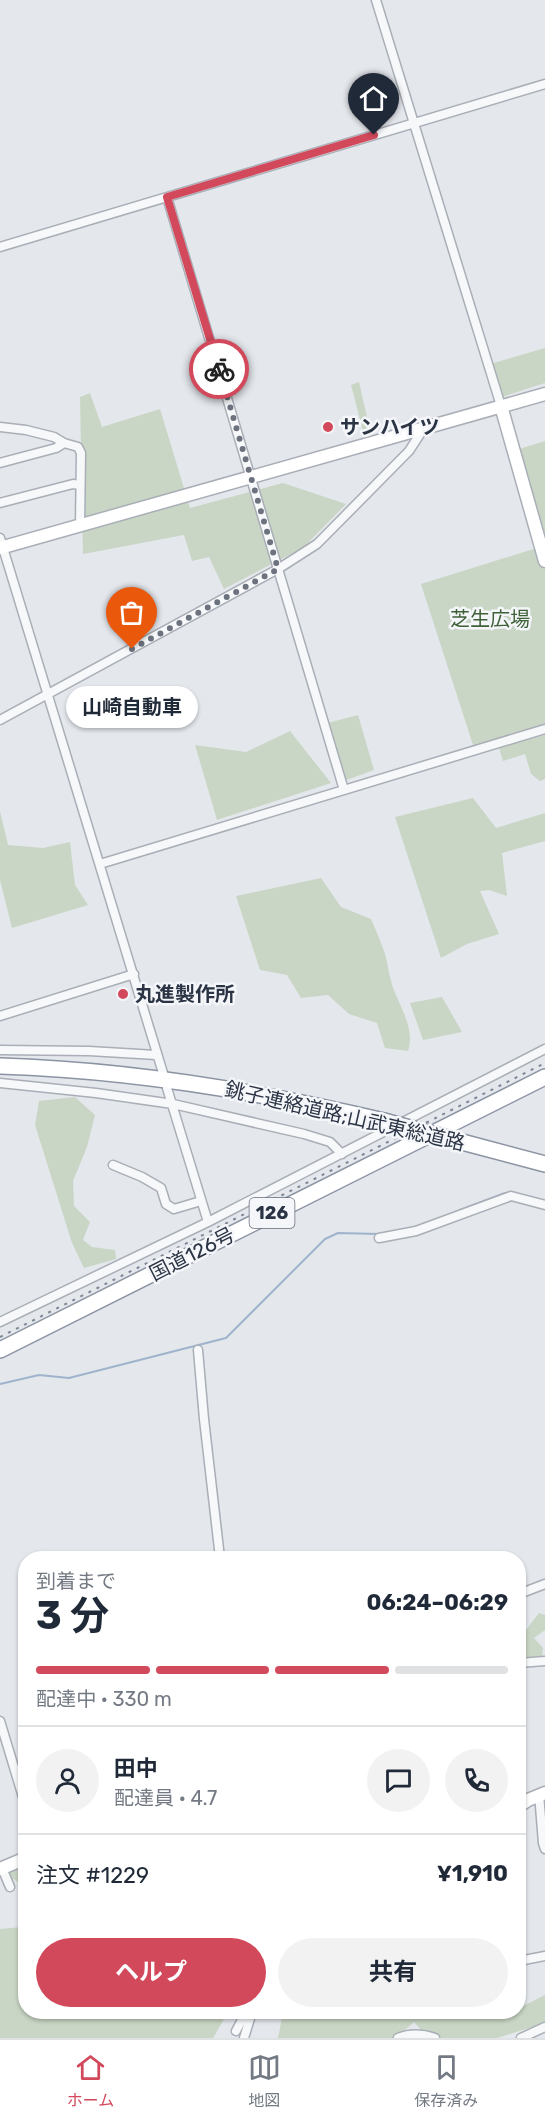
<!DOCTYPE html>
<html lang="ja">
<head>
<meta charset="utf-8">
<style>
	:root { --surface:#fff; --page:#f2f2f3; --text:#1f2937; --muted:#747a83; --line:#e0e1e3; --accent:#d1495b }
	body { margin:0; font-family:Rubik,"Noto Sans JP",sans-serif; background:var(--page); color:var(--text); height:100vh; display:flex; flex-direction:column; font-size:22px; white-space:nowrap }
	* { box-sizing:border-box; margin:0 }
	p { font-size:20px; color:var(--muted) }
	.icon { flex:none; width:33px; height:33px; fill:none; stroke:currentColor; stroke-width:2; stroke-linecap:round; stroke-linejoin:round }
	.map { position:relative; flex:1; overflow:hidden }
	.details { position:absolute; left:18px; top:1551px; width:508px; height:468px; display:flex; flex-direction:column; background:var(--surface); border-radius:24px; box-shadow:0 2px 4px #0004 }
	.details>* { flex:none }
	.pin { position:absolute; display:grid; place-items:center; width:51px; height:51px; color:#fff; margin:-62px -26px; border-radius:50% 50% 50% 0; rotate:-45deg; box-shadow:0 0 6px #0007 }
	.pin .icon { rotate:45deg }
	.courier { position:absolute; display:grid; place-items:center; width:60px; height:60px; margin:-30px; border:4px solid #d1495b; border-radius:50%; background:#fff; color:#222; box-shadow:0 2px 8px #0007 }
	.bubble { position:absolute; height:42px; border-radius:21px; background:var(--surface); box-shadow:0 2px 4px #0004; font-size:20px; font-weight:700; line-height:42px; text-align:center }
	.overview em { font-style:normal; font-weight:700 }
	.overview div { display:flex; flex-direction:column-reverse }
	.overview { display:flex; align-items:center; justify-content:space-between; height:102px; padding:0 18px }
	h1 { font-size:39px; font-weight:700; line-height:45px }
	.bar { display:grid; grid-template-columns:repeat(4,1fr); gap:9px 6px; align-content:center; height:72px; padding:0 18px }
	.bar i { height:8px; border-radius:4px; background:var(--line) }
	.bar .active { background:var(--accent) }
	.bar p { grid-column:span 4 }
	.line { display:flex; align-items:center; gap:15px; padding:0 18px; border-top:2px solid var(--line) }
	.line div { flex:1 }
	.round { display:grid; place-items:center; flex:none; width:63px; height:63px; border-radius:32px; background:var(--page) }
	.cta { display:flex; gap:12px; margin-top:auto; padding:12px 18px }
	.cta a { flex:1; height:69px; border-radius:36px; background:var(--accent); color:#fff; font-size:24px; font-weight:700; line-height:69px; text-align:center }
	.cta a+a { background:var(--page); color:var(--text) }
	.dock { display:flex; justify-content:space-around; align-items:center; height:84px; border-top:2px solid var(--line); background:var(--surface); font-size:16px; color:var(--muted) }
	.dock a { display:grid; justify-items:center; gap:3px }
	.dock .active { color:var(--accent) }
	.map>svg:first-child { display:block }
	.green { fill:#c9d6c5 }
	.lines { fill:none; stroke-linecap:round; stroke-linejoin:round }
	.stream { stroke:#9fb4cc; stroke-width:2 }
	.street-casing { stroke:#a9aeb7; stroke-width:11 }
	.secondary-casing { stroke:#a9aeb7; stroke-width:15 }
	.highway-casing { stroke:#8b94a3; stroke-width:18 }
	.street { stroke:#f7f8fa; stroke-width:8 }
	.secondary { stroke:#fff; stroke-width:12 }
	.highway { stroke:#fff; stroke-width:15 }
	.rail { stroke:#7d8696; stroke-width:2; stroke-dasharray:3 6; stroke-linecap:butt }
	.highway-bridge-casing { stroke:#8b94a3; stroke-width:18; stroke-linecap:butt }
	.highway-bridge { stroke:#fff; stroke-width:15 }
	.done { stroke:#6c737f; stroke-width:6; stroke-dasharray:0 10.8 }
	.route { stroke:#d1495b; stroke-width:8 }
	.poi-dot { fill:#d1495b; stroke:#f4f6f9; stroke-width:2 }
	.labels { text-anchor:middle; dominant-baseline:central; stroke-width:5; stroke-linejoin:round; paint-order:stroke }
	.shield { fill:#f4f6f9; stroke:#676e7b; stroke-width:1.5 }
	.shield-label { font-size:18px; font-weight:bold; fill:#2b3445 }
	.poi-label { font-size:20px; font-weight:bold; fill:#2b3445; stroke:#f4f6f9; text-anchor:start }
	.park-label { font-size:20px; fill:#3f6138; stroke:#f4f6f9 }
	.street-label { font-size:20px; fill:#2b3445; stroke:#f4f6f9 }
</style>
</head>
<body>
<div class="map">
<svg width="545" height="2038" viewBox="0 0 545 2038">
	<rect width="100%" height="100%" fill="#e4e7ec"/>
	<path class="green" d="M545,348v35l-43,14 -12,-33z
		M359,382l12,53h-7l-13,-50z
		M90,393l12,34 58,-18 30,99 93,-25 63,21 -42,43 -80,42 -15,-32 -17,4 -8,-26 -101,19 -3,-157z
		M545,441v283l-72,21 -52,-161 122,-38 -30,-95z
		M358,715l16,55 -33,12 -17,-58z
		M290,731l41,52 -114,37 -22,-75 51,7z
		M545,735v44l-5,2 -9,-7 -6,-20 -22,7 -4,-13z
		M473,798l23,30 49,-15v28l-43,12 5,43 -18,-6 -9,1 19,43 -32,10 -26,14 -46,-141z
		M0,811l8,34 35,3 27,-6 5,43 13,20 -76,23 -12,-48z
		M321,878l20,29 30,12c5,12 10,23 14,35 3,9 3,18 6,27 6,23 25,45 17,70l-23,-3 -8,-25 -28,-9 -21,-19 -27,3 -14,-23 -27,-5 -24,-74z
		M442,997l20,35 -39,8 -13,-37z
		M75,1097l20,18 -8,32 -14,34 1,25 16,16 -7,18 9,7 23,3 1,9 -32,9 -12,-25 -37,-118 4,-24z
		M539,1613l6,2v15l-11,8 9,10 -1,11 -23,2v-22z
		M15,1869l10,4 1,139h75v4l6,-4h118l-2,9 -10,17h-213v-109l23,-2 -5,-45 -11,-7v-4z
		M545,1995v28l-48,15h-69l-14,-16 -18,16h-118l5,-26h236v-7l4,1z"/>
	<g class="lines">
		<path class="stream" d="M460,1210l45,-17
			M0,1384l39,-9 30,3 157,-40 99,-99 13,-6 42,1"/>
		<g class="street-casing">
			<path id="street" d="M376,0l125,406
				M167,197l177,593
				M0,247l545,-163
				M0,427l26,3 28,7 10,6 14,4 3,6 -1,73
				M0,463l56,-15 8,-5
				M0,503l73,-19 7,1
				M0,538l163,535
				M0,720l278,-151 39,-25 92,-93 15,-23
				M100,864l445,-135
				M0,1016l134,-42
				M0,1050l89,1 67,4
				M0,1083l96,10 77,11 131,30 26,8 12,12
				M167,1088l41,134
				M113,1165l29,12 19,11 5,16 8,5 27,-8
				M379,1238l37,-7 95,-35 34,9
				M0,1322l208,-100 337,-173
				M198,1350l6,69 16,139
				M519,1594l26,-10
				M519,1663l26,-2
				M0,1721l26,86
				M539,1794l4,49 2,6
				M2,1868l8,19
				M519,1961l26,-5
				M236,2031l10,-19
				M244,2038l8,-26
				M398,2038c12,-5 25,-4 37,0
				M521,2038l24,-11"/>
		</g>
		<g class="secondary-casing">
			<path id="secondary" d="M501,406l44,155
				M0,548l545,-154
				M519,1806l9,-6 17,-7
				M0,1869l26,-11"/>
		</g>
		<g class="highway-casing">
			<path id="highway" d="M0,1066c129,4 258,25 384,55
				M462,1142l83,22
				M0,1350l545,-273"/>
		</g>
		<use href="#street" class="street"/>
		<use href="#secondary" class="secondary"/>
		<use href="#highway" class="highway"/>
		<path class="rail" d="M0,1337l545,-274"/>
		<g class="highway-bridge-casing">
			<path id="highway-bridge" d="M384,1121l78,21"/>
		</g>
		<use href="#highway-bridge" class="highway-bridge"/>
	</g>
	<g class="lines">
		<path class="done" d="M132,649l146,-80 -59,-200"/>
		<path class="route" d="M219,369l-52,-172 207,-62"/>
	</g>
	<g class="poi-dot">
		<circle cx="328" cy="427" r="6"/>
		<circle cx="123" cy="994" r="6"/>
	</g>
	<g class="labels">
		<rect class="shield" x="249.5" y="1198" width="45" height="30" rx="4.5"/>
		<g class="shield-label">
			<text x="272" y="1213">126</text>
		</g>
		<g class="poi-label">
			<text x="340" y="427">サンハイツ</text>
			<text x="135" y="994">丸進製作所</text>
		</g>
		<g class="park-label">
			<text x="490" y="619">芝生広場</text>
		</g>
		<g class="street-label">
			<text transform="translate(345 1116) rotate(13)">銚子連絡道路;山武東総道路</text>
			<text transform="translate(192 1254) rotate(-27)">国道126号</text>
		</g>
	</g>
</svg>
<div class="pin" style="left:132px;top:649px;background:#ea580c"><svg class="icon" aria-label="bag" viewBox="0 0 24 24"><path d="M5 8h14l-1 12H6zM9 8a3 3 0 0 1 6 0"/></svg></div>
<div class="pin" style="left:374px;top:135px;background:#1f2937"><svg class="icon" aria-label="home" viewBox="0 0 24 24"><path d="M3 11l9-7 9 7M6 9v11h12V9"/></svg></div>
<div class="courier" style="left:219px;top:369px"><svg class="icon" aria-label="bike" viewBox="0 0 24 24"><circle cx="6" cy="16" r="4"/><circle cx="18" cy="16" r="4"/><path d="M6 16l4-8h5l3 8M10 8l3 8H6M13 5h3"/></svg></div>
<div class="bubble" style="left:66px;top:686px;width:132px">山崎自動車</div>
<section class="details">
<div class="overview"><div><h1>3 分</h1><p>到着まで</p></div><em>06:24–06:29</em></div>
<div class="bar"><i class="active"></i><i class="active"></i><i class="active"></i><i></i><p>配達中 · 330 m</p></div>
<div class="line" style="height:108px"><a class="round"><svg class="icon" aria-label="person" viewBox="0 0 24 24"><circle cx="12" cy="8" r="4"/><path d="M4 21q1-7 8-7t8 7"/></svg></a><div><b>田中</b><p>配達員 · 4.7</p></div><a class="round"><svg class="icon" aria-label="chat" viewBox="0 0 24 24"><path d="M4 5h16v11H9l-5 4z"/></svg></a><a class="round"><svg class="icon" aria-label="phone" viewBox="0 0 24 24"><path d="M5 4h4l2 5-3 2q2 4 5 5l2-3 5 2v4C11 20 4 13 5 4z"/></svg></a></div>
<div class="line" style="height:78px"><div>注文 #1229</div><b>¥1,910</b></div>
<div class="cta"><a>ヘルプ</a><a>共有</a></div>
</section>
</div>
<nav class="dock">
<a class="active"><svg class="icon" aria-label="home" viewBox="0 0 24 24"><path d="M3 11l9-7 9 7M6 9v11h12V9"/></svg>ホーム</a>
<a><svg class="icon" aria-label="map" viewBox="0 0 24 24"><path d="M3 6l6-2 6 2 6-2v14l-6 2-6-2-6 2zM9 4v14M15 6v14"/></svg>地図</a>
<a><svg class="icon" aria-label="saved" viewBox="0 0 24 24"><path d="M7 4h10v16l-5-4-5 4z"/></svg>保存済み</a>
</nav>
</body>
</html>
